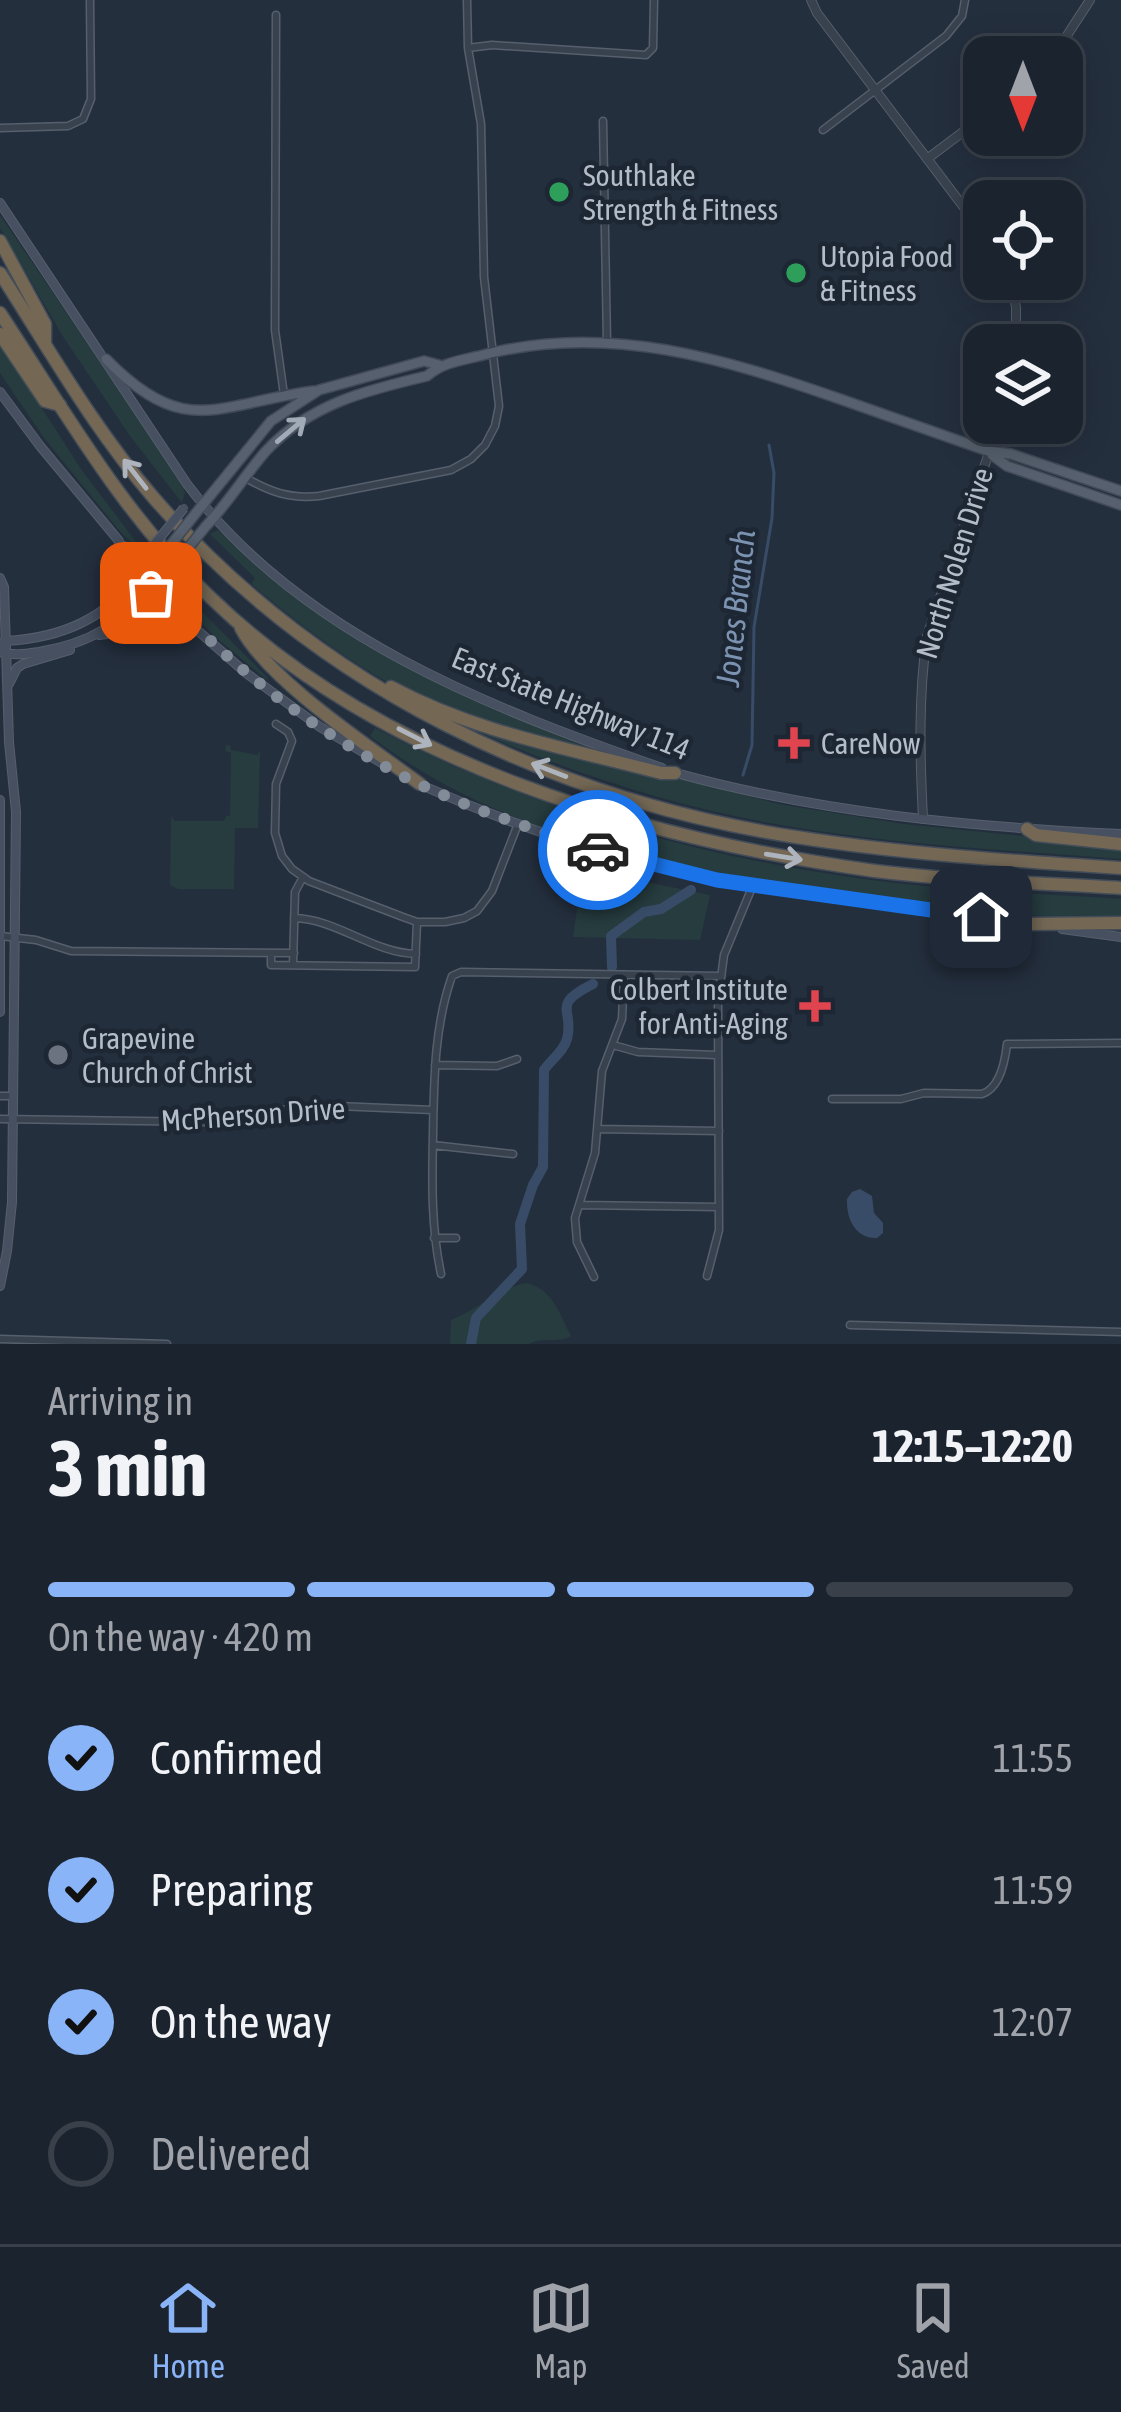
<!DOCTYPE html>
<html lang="en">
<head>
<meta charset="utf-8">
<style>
	:root { --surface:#1b232e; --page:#282f3a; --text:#f1f3f6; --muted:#a0a4aa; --line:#39404a; --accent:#8ab4f8 }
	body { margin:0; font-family:"Asap Condensed",sans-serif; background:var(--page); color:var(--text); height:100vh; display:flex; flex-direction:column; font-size:45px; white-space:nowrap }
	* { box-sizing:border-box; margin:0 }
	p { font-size:39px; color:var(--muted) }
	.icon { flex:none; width:66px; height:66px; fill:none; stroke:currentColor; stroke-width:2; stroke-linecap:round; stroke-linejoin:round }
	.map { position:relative; height:1344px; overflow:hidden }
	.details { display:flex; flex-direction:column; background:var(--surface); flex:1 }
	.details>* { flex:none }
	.needle { width:78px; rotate:180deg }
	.controls { position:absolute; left:963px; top:36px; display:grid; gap:24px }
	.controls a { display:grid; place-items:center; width:120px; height:120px; border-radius:24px; background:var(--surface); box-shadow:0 6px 30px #0003,0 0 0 3px var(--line); font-size:60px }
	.pin { position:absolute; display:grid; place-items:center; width:102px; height:102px; color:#fff; margin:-51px; border-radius:24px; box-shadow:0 6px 18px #0006 }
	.courier { position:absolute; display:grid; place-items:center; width:120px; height:120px; margin:-60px; border:9px solid #1a73e8; border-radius:50%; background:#fff; color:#222; box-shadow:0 3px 15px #0007 }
	.overview em { font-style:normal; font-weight:700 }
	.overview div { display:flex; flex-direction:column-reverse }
	.overview { display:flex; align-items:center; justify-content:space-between; height:204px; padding:0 48px }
	h1 { font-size:78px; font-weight:700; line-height:90px }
	.bar { display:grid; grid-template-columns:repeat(4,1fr); gap:18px 12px; align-content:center; height:144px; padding:0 48px }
	.bar i { height:15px; border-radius:9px; background:var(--line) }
	.bar .selected { background:var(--accent) }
	.bar p { grid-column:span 4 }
	ol { padding:0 48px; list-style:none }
	li { display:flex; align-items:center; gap:36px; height:132px }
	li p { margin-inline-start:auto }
	li .icon { padding:12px; border-radius:50%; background:var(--accent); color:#111; stroke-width:4 }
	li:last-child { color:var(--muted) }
	li i { width:66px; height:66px; border:6px solid var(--line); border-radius:50% }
	.tabs { display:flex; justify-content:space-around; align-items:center; height:168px; border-top:3px solid var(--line); background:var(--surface); font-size:33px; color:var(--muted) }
	.tabs a { display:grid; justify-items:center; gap:6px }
	.tabs .selected { color:var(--accent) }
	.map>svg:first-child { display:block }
	.green { fill:#263c3f }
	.water { fill:#394c67 }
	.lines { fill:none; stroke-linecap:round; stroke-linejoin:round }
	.stream { stroke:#394c67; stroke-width:3 }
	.river { stroke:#394c67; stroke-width:10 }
	.minor-casing { stroke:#565f6c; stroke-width:9 }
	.tertiary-casing { stroke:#565f6c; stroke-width:10 }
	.secondary-casing { stroke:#565f6c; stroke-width:10 }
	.primary-casing { stroke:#414a57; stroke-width:12 }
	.motorway-casing { stroke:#434c59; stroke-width:15 }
	.minor { stroke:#38414e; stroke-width:6 }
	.tertiary { stroke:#38414e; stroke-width:8 }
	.secondary { stroke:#465061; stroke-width:8 }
	.primary { stroke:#56606e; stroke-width:9 }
	.motorway { stroke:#746855; stroke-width:12 }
	.secondary-bridge-casing { stroke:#565f6c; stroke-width:10; stroke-linecap:butt }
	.primary-bridge-casing { stroke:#414a57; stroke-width:12; stroke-linecap:butt }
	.secondary-bridge { stroke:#465061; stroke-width:8 }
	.primary-bridge { stroke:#56606e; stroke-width:9 }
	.oneway { stroke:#a1aab7 }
	.oneway2 { stroke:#aeb4bd }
	.done { stroke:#828b98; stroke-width:12; stroke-dasharray:0 21.6 }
	.route { stroke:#1a73e8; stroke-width:15 }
	.leisure-dot { fill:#2e9e5b; stroke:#1d2633; stroke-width:4.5 }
	.health-dot { fill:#e0444e; stroke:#1d2633; stroke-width:4.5 }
	.worship-dot { fill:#6b7280; stroke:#1d2633; stroke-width:4.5 }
	.labels { text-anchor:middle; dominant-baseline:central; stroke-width:9; stroke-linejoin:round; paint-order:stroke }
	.poi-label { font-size:30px; fill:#b4bcc9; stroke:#1d2633; text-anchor:start }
	.street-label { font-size:30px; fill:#b4bcc9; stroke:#1d2633 }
	.water-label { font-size:33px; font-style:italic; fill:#7c92b1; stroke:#1d2633 }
</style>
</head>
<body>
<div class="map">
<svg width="1121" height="1344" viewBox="0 0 1121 1344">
	<rect width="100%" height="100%" fill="#242f3e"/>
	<path class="green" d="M0,215l178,261 7,16 -3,11 -52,-67 -68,-101 -62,-107z
		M0,343l81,126 56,74 -3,2 -11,-10 -79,-97 -44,-65z
		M218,530c108,100 238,166 374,219l-1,2c-68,-14 -151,-38 -211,-73 -46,-27 -89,-60 -129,-94l4,-6 -45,-44z
		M172,582l96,96 -1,2 -53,-44 -44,-45 -1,-6z
		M459,721l319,83 126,20 217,22v13c-119,-9 -239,-15 -357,-37 -107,-20 -208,-55 -307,-99z
		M375,728c153,80 319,128 489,151 85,12 172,14 257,20v23c-85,-4 -169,-16 -254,-27 -173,-23 -355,-50 -497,-159z
		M226,745h4l1,5 26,5 3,-4 -2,77h-23l-1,61h-56l-8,-4 1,-69 4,5h49l2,-5h4l1,-63 -6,-2z
		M583,869l127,26 -10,45 -127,-3z
		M526,1283c27,6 33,30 45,53 -13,8 -29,0 -42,8h-79l1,-24c26,-10 49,-32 75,-37z"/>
	<path class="water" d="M860,1189l12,7 2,17 9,10v10l-6,5c-21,1 -31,-19 -30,-39l5,-7z"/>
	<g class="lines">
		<path class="stream" d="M743,775l9,-30 2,-118 18,-109 2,-45 -5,-28"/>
		<path class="river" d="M612,967l-1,-31 33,-24 17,-3 30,-19
			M471,1344l5,-26 46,-49 -2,-45 13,-39 10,-18 1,-97c7,-10 20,-19 23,-31 8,-30 -18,-33 26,-55"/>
		<g class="minor-casing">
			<path id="minor" d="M276,15l-1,315 9,65
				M468,48l24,-3 154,10 7,-7 1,-48
				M603,121l4,222
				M0,128l68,-2 15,-7 8,-20 -1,-99
				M823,130l123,-94 16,-20 3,-16
				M246,478c24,14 44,21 73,18l132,-26 20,-11 14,-14 10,-19 4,-20 -15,-129 -3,-153 -13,-76 -1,-48
				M276,724l12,8 4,9 -16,43 -1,49 7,23 10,13 17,12 94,36 14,5h28l19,-4 13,-7 15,-20 26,-67
				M294,918c43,1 79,35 122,36
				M0,936l36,4 35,11 223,2
				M271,954v11l144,2 2,-45
				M293,965l2,-73 8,-15
				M613,1045l25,7 78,3
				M435,1065l62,1 20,-7
				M0,1096h13
				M832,1099h69l23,-6 58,1c18,-6 23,-32 25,-50l114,-1
				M0,1119l209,3 104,-17 120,5
				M598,1129l121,2
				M433,1145l80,9
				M579,1205l140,2
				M434,1238h22
				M441,1274c-10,-47 -9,-93 -8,-140 1,-53 1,-107 19,-158l9,-4 259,4
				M707,1276l12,-46 -1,-229 6,-46 29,-70
				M594,1277l-17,-35 -2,-24 20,-65 7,-82 20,-52 2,-44
				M850,1325l271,7
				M0,1339l167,5"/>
		</g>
		<g class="tertiary-casing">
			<path id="tertiary" d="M811,0l6,13 167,221
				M1053,57l37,-57
				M927,159l57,-43
				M1010,279l6,28v38
				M923,819c-3,-61 -5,-122 4,-183l72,-213"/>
		</g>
		<g class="secondary-casing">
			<path id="secondary" d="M0,203l187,281c113,151 303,224 475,284
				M0,392l40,54 79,95 1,8 68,73 58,51 74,54 67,39
				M124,546l14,6 11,-1
				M0,578l4,9 5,155 7,70 -4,390 -5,49 -7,35
				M99,635c17,-1 22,-8 37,-15 16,-9 33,-3 50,1
				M0,644l5,-3c61,-3 98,-24 140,-67
				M0,652c13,4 25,2 39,0 54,-9 80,-29 118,-66
				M9,684l8,-16 6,-4 47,-14
				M676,773c145,40 295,54 445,61
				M421,785c95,42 196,75 298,95 102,20 207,28 310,44
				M0,800v212
				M1062,929l59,8"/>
		</g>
		<g class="primary-casing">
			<path id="primary" d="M106,359c80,82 112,44 208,32
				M992,455l15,11 114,39
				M196,513l75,-92 48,-31 105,-29 15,4
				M206,526c22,-23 39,-51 60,-75 44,-47 101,-61 161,-75 17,-15 38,-16 60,-22 121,-31 239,5 353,45 49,17 99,35 148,52l23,3 110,37"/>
		</g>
		<g class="motorway-casing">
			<path id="motorway" d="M0,241l45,83v18
				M0,273c49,76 94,156 153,224 164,190 398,302 643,340 108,17 216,24 325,31
				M0,313c66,100 123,202 211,285 173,167 432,241 664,273 82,10 164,12 246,17
				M0,334l45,67 15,4
				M241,628c27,52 129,119 179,156
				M391,687c86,46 176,61 270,86h14
				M1027,829l9,6 85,9
				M1026,924l95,-1"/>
		</g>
		<use href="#minor" class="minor"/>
		<use href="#tertiary" class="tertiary"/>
		<use href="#secondary" class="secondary"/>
		<use href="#primary" class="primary"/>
		<use href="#motorway" class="motorway"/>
		<g class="secondary-bridge-casing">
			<path id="secondary-bridge" d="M149,551l35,-43"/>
		</g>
		<g class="primary-bridge-casing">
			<path id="primary-bridge" d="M153,567l43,-54
				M163,579l43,-53"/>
		</g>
		<use href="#secondary-bridge" class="secondary-bridge"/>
		<use href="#primary-bridge" class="primary-bridge"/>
	</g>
	<defs><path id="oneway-shaft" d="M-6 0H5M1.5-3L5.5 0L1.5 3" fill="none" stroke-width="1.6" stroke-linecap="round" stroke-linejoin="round" transform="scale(3)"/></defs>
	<use class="oneway" href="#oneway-shaft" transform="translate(291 430) rotate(-40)"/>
	<g class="oneway2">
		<use href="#oneway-shaft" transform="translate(135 474) rotate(-128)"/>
		<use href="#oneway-shaft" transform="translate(415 737) rotate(27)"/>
		<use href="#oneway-shaft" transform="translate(549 770) rotate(-159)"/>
		<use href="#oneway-shaft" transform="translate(784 857) rotate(9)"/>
	</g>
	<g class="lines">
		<path class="done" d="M151,593l7,-7c72,83 166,153 265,200 56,26 116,45 175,64"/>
		<path class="route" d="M598,850l119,30 264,37"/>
	</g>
	<g class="leisure-dot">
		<circle cx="559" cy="192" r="12"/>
		<circle cx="796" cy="273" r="12"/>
	</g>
	<g class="health-dot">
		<path d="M788 725h12v12h12v12h-12v12h-12v-12h-12v-12h12z"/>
		<path d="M809 988h12v12h12v12h-12v12h-12v-12h-12v-12h12z"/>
	</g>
	<circle class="worship-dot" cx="58" cy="1055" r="12"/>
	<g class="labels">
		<g class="poi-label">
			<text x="583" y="175">Southlake<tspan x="583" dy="34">Strength &amp; Fitness</tspan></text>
			<text x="820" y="256">Utopia Food<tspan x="820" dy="34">&amp; Fitness</tspan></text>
			<text x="821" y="743">CareNow</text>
			<text x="788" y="989" text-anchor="end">Colbert Institute<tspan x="788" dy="34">for Anti-Aging</tspan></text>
			<text x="82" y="1038">Grapevine<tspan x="82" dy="34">Church of Christ</tspan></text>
		</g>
		<g class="street-label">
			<text transform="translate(954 563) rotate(-73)">North Nolen Drive</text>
			<text transform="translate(571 703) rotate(22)">East State Highway 114</text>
			<text transform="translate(253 1114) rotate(-4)">McPherson Drive</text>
		</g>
		<g class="water-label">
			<text transform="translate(735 608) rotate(-84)">Jones Branch</text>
		</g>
	</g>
</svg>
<div class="controls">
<a><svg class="needle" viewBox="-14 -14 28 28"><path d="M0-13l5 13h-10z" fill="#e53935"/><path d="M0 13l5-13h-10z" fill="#a0a4aa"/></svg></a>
<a><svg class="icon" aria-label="locate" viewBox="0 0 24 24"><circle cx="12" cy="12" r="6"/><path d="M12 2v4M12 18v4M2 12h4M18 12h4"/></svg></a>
<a><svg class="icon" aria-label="layers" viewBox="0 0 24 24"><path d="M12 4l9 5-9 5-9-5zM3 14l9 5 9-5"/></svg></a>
</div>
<div class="pin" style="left:151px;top:593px;background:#ea580c"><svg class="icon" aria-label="bag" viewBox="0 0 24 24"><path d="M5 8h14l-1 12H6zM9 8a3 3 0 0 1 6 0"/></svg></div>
<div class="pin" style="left:981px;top:917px;background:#1f2937"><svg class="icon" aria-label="home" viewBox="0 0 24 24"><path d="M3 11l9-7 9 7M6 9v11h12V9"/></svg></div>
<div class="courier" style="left:598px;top:850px"><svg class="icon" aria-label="car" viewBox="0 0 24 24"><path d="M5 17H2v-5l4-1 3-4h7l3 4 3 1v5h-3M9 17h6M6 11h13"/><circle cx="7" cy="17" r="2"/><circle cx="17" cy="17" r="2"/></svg></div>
</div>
<section class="details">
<div class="overview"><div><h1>3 min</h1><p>Arriving in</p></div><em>12:15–12:20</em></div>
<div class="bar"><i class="selected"></i><i class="selected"></i><i class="selected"></i><i></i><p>On the way · 420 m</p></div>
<ol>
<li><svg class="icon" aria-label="check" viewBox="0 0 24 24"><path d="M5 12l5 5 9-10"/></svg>Confirmed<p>11:55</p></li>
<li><svg class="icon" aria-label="check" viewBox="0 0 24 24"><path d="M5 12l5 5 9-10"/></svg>Preparing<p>11:59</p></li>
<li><svg class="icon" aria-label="check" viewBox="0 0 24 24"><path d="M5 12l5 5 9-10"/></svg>On the way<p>12:07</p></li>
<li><i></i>Delivered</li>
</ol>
</section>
<nav class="tabs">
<a class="selected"><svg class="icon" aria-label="home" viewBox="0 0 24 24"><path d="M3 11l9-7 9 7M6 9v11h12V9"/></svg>Home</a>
<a><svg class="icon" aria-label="map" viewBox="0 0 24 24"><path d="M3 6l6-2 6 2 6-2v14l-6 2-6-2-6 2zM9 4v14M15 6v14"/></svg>Map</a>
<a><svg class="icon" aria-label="saved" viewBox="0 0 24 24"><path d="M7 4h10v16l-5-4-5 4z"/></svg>Saved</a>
</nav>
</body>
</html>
